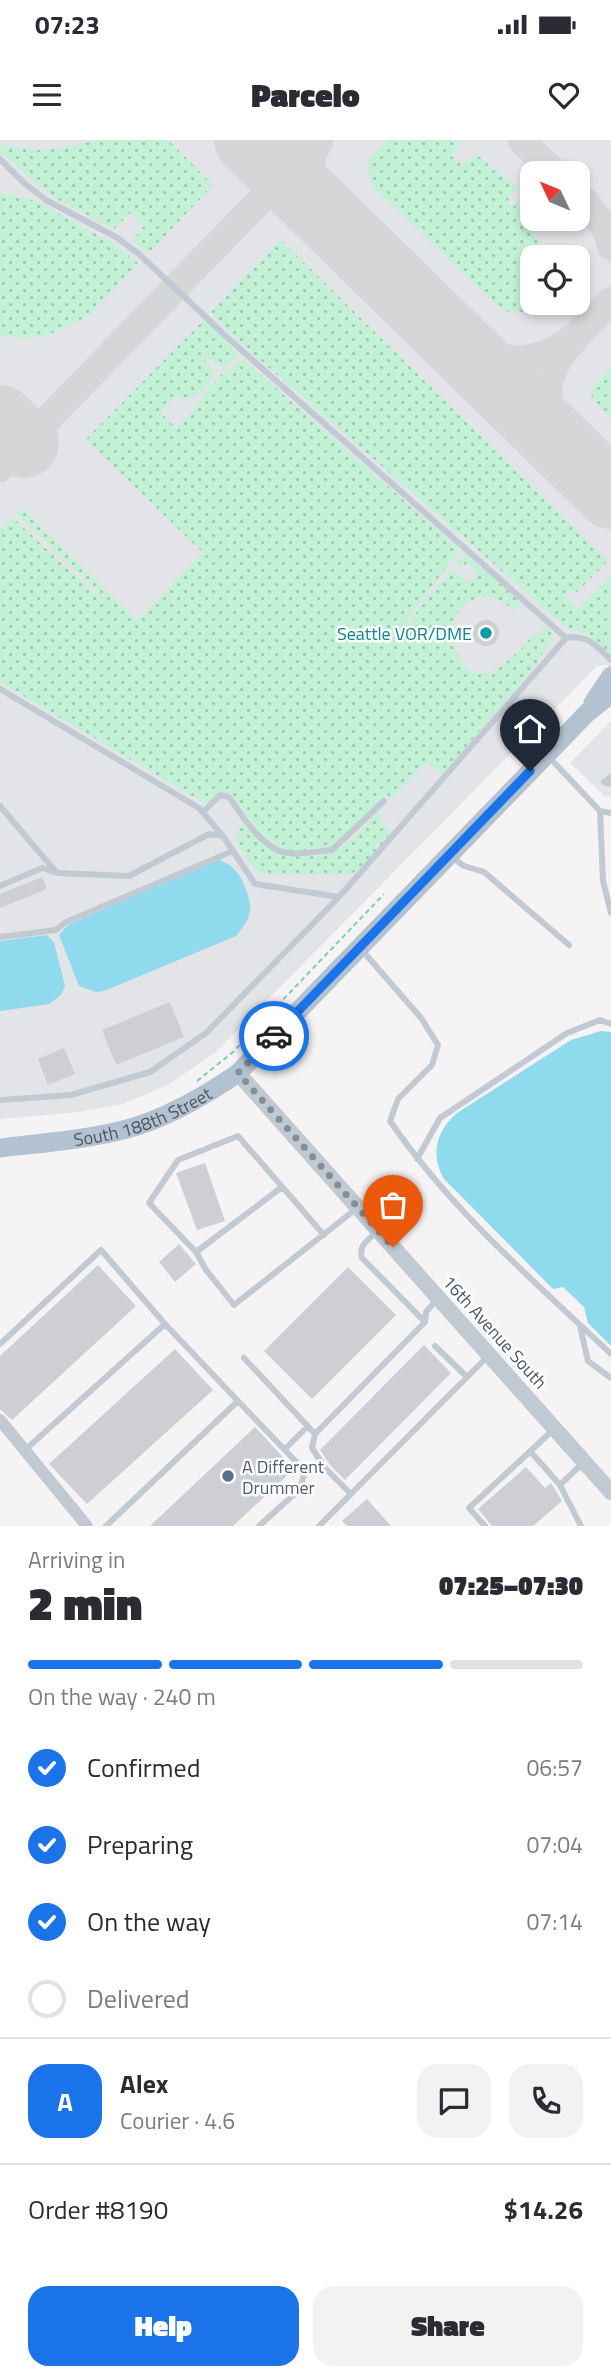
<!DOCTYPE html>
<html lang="en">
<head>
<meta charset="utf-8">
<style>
	:root { --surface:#fff; --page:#f2f2f3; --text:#2b2b33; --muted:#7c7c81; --line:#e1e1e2; --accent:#1a73e8 }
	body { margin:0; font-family:"Titillium Web",sans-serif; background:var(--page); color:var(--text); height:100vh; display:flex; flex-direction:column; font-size:26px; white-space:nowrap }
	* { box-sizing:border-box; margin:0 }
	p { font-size:23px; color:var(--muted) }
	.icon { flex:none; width:38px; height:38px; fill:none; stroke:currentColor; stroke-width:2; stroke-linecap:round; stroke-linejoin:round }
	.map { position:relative; height:1386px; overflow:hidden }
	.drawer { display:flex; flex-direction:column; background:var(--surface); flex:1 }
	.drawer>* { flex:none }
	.needle { width:46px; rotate:314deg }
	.buttons { position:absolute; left:520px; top:21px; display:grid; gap:14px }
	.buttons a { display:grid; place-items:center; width:70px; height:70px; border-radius:14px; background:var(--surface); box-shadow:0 4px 10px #0003; font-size:35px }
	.pin { position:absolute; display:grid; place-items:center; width:60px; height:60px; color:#fff; margin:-72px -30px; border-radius:50% 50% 50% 0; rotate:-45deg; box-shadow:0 0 7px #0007 }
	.pin .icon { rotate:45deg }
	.courier { position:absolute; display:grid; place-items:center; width:70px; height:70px; margin:-35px; border:5px solid #1a73e8; border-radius:50%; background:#fff; color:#222; box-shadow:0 2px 9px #0007 }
	.overview em { font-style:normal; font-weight:800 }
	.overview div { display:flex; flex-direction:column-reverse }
	.overview { display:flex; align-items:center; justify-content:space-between; height:119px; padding:0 28px }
	h1 { font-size:46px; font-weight:800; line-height:52px }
	.bar { display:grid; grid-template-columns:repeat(4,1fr); gap:10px 7px; align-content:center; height:84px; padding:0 28px }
	.bar i { height:9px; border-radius:5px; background:var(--line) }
	.bar .active { background:var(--accent) }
	.bar p { grid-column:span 4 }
	.line { display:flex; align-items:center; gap:18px; padding:0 28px; border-top:2px solid var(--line) }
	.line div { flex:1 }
	.round { display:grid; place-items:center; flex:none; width:74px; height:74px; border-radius:21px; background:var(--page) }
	ol { padding:0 28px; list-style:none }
	li { display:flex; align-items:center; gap:21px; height:77px }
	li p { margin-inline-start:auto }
	li .icon { padding:7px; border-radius:50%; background:var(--accent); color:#fff; stroke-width:4 }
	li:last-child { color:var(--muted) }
	li i { width:38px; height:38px; border:4px solid var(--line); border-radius:50% }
	.action { display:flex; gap:14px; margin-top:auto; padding:14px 28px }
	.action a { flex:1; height:80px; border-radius:21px; background:var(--accent); color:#fff; font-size:28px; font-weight:800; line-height:80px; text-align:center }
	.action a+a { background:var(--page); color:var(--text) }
	.status { display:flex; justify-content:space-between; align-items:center; height:49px; padding:0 35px; background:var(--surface); direction:ltr }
	.status svg { height:19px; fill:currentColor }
	header { display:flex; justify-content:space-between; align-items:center; height:91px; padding:0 28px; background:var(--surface); font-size:32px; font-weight:800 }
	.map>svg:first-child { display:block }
	.airport { fill:#e2e4e7; fill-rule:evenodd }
	.grass { fill:url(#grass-dots) }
	.water { fill:#90daee }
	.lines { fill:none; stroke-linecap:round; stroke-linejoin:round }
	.taxiway { stroke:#d5d6d8; stroke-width:28 }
	.runway { stroke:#d5d6d8; stroke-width:70 }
	.building { fill:#cdcfd5 }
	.path { stroke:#7ad0a6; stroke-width:2; stroke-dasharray:5 3.5; stroke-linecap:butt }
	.service { stroke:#c1cad2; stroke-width:6 }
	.minor { stroke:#c1cad2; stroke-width:12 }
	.tertiary { stroke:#c1cad2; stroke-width:16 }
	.primary { stroke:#b3c2d1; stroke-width:19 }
	.done { stroke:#868d94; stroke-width:7; stroke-dasharray:0 12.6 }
	.route { stroke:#1a73e8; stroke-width:9 }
	.culture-dot { fill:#0f9aa8; stroke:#fff; stroke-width:2.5 }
	.service-dot { fill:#5c6f8a; stroke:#fff; stroke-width:2.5 }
	.labels { text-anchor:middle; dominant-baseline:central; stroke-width:5; stroke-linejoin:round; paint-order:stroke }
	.culture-label { font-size:18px; fill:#0d838f; stroke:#fff; text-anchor:end }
	.street-label { font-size:18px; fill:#4a5661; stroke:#fff }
	.service-label { font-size:18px; fill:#4e5e75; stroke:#fff; text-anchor:start }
</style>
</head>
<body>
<div class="status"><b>07:23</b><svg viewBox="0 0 49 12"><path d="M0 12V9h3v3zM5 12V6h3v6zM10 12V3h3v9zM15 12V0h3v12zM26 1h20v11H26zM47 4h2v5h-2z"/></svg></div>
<header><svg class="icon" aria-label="menu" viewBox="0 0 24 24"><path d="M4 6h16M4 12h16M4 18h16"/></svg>Parcelo<svg class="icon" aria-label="heart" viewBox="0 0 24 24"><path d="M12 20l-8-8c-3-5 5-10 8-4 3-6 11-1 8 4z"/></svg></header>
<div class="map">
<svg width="611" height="1386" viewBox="0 0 611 1386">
	<defs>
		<pattern id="grass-dots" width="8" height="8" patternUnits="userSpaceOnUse" patternTransform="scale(1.75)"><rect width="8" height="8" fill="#c3f1d5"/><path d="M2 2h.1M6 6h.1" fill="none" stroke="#a0c6b0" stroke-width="1.8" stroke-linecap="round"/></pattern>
	</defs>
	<rect width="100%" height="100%" fill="#f5f3f3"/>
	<path class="airport" d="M0,0h611v529l-4,-4 -10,1 -381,386 -48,33 -45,19 -43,8 -80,7zM532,33h46v46h-46zM532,117h46v46h-46z
		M611,581v76l-6,-1 -35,-33z"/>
	<path class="grass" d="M98,0h70l45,45 -64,68 -17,-12 12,-15 -14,-13 -16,16 -54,-28 -25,-18 -35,-32v-6l39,5 27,-2z
		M389,0h70l2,2 -10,14 13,9 12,-11 41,34 -11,15 8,3 11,-11 5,1 2,-2v25h15l-14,15 21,23h-22v46h12l-2,2 -22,7 -17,-1 -131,-125 -5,-26z
		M0,52l36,9 78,43 24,19 -46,50 -19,11 -25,11 -24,4 -24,-5z
		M281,100l327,321 -32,32 -4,-4 -8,7 14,13 33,-33v80c-13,-13 -25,-25 -44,-28l-333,-291 -23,-25z
		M205,179l33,36 -16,13 -15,-11 -2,3 10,13c-7,13 -25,35 -39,22l-16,17 16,16 10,-9 32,-42 25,-18 215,189 -1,5 -49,65v5l43,-53 17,13 10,-9 -11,-11 -5,4 -6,-5 10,-7 55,47 -6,10c-10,-10 -23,-19 -38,-14 -29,10 -30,41 -16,63 4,6 9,12 16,13 18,3 46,-26 56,-39l4,1 8,-9 4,-1 4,10 -17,29 -94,110 -15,-13 -36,37 -6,-4 -49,50c-57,21 -77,-11 -105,-52l-12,-1 -13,12 -206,-122v-153l12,-12 84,78 3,-3 -83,-79 6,-5 115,113 66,-68 -117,-114z
		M611,228v50l-18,-18 -2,-7 6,-11z
		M379,671l3,13 10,9 -34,37 -9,5 -87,-1c-13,-9 -21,-23 -27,-37l4,-1 -1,-6 5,-6c24,25 30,33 65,32 8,0 20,-1 27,-5 17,-9 31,-27 44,-40z"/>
	<path class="water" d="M217,719c7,3 14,6 19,12 7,8 16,30 14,41 -2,9 -8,17 -14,24l-132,55 -8,1 -17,-6 -20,-51 9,-10z
		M47,795l7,7 11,44 -4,9 -12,9 -49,7v-70z
		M601,891l10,1v314l-23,-23 -4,-16 -21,-20 -10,2 -109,-110c-14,-24 -8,-48 13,-66l114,-73z"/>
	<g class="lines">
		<path class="taxiway" d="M521,0l34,33
			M319,2c-15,24 -9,44 1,67
			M586,62l21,29 4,16
			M453,199c17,7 38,18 57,20 46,3 72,-28 101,-58
			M564,308c-21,-41 -24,-73 10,-108
			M0,328l319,-328"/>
		<path class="runway" d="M249,0l362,354
			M0,280l24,23"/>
	</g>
	<path class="building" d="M473 493a13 13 0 1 1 26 0a13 13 0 1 1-26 0Z
		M42,737l5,12 -47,19v-14z
		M170,862l14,35 -68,28 -14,-35z
		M64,908l11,26 -27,11 -10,-26z
		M205,1023l20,58 -28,9 -21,-57z
		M179,1104l17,20 -21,18 -16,-20z
		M98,1125l38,41 -124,114 -12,-11v-53z
		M348,1127l48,48 -84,84 -48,-48z
		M424,1205l27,28 -106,107 -15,-15 -10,-15z
		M175,1209l38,41 -126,114 -38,-40z
		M255,1287l39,42 -61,57h-83z
		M526,1327l19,21 6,-5 11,18 -29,25h-41l-14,-17z
		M367,1359l24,27h-44l-5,-5z"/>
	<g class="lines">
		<path class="path" d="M197,941l36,-29 151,-158"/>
		<path class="service" d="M0,19l24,24 22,17 70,37 23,17 91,86 336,298
			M0,549l199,119 23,27
			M548,616l52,55 3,70 8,32
			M611,637l-7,5 7,2
			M0,666l57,67 72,3 80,-42 14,2 32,48 84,13
			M600,671l11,2
			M203,672l17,-17 9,2c12,18 35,54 59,56 14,2 30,-2 44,-3l52,-49
			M452,717l12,9 20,6 85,73
			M0,746l42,-18 15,5
			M0,797l56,-7 10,-8 167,-71
			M361,809l60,69 17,27 -6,20 -34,34 -8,22c61,89 143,159 221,233
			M0,960l71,-5 79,-23 56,-39 133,-136 227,-259c21,-4 31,8 45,22
			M417,1019l23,-41 127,-85 33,-13 11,4
			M378,1091c-9,8 -20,14 -16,27l63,64
			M324,1095l-86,-99 -60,24 -29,43 47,49 10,18 28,35 122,-96
			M196,1112l86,-65
			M580,1186l8,35 23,17
			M0,1204l101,-94 64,74
			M435,1206l32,31
			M244,1218l71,76
			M285,1309l23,-23
			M25,1310l140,-126 73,77
			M530,1311l30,34
			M351,1354l-25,-25 -14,-21 3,-14 110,-112 1,-10 12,-14
			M106,1386l132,-125 67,70 -5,18 -41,37
			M319,1386l169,-170
			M485,1386l-16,-18 84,-78
			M581,1386l-21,-41 23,-22"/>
		<path class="minor" d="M0,1280l87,106"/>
		<path class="tertiary" d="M238,933l373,419"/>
		<g class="primary">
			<path d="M593,563l18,-27"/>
			<path id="s1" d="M0,1008c41,-5 83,-8 123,-18 38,-9 82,-34 115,-57l349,-360 24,-19"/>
		</g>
	</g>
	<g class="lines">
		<path class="done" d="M274,896l-36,37 155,174"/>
		<path class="route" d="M274,896l256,-265"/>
	</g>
	<circle class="culture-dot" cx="486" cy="493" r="7"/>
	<circle class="service-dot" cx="228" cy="1336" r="7"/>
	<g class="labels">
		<g class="culture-label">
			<text x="472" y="493">Seattle VOR/DME</text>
		</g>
		<g class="street-label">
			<text stroke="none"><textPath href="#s1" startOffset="147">South 188th Street</textPath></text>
			<text transform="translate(495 1192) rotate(48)">16th Avenue South</text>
		</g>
		<g class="service-label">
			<text x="242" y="1326">A Different<tspan x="242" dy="21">Drummer</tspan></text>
		</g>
	</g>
</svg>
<div class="buttons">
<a><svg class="needle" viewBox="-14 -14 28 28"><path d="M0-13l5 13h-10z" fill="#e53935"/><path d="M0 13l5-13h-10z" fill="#7c7c81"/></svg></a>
<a><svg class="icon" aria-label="locate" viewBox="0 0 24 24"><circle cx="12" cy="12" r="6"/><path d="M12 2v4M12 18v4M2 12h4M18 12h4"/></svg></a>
</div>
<div class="pin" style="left:393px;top:1107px;background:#ea580c"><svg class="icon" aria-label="bag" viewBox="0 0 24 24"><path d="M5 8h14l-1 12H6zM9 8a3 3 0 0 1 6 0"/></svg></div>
<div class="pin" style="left:530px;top:631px;background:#1f2937"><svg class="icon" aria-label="home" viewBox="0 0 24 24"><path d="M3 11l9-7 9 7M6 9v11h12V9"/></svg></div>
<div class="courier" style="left:274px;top:896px"><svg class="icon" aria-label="car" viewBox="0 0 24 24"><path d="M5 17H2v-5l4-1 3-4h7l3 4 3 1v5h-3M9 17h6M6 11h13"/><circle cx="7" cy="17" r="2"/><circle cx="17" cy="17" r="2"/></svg></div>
</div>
<section class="drawer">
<div class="overview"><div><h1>2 min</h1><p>Arriving in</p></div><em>07:25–07:30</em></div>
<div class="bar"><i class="active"></i><i class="active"></i><i class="active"></i><i></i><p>On the way · 240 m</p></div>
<ol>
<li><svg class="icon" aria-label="check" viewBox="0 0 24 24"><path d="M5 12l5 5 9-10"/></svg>Confirmed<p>06:57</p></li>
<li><svg class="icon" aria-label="check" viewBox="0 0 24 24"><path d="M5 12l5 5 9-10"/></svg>Preparing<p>07:04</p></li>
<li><svg class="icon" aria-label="check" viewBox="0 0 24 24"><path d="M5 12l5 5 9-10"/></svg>On the way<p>07:14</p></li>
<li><i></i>Delivered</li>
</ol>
<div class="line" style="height:126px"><b class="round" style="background:var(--accent);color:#fff">A</b><div><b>Alex</b><p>Courier · 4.6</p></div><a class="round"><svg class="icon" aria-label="chat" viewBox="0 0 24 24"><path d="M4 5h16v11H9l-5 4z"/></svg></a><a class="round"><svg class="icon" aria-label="phone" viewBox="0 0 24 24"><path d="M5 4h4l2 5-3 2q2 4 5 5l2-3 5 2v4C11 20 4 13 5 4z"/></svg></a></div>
<div class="line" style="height:91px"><div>Order #8190</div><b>$14.26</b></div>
<div class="action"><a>Help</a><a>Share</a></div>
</section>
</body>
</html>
